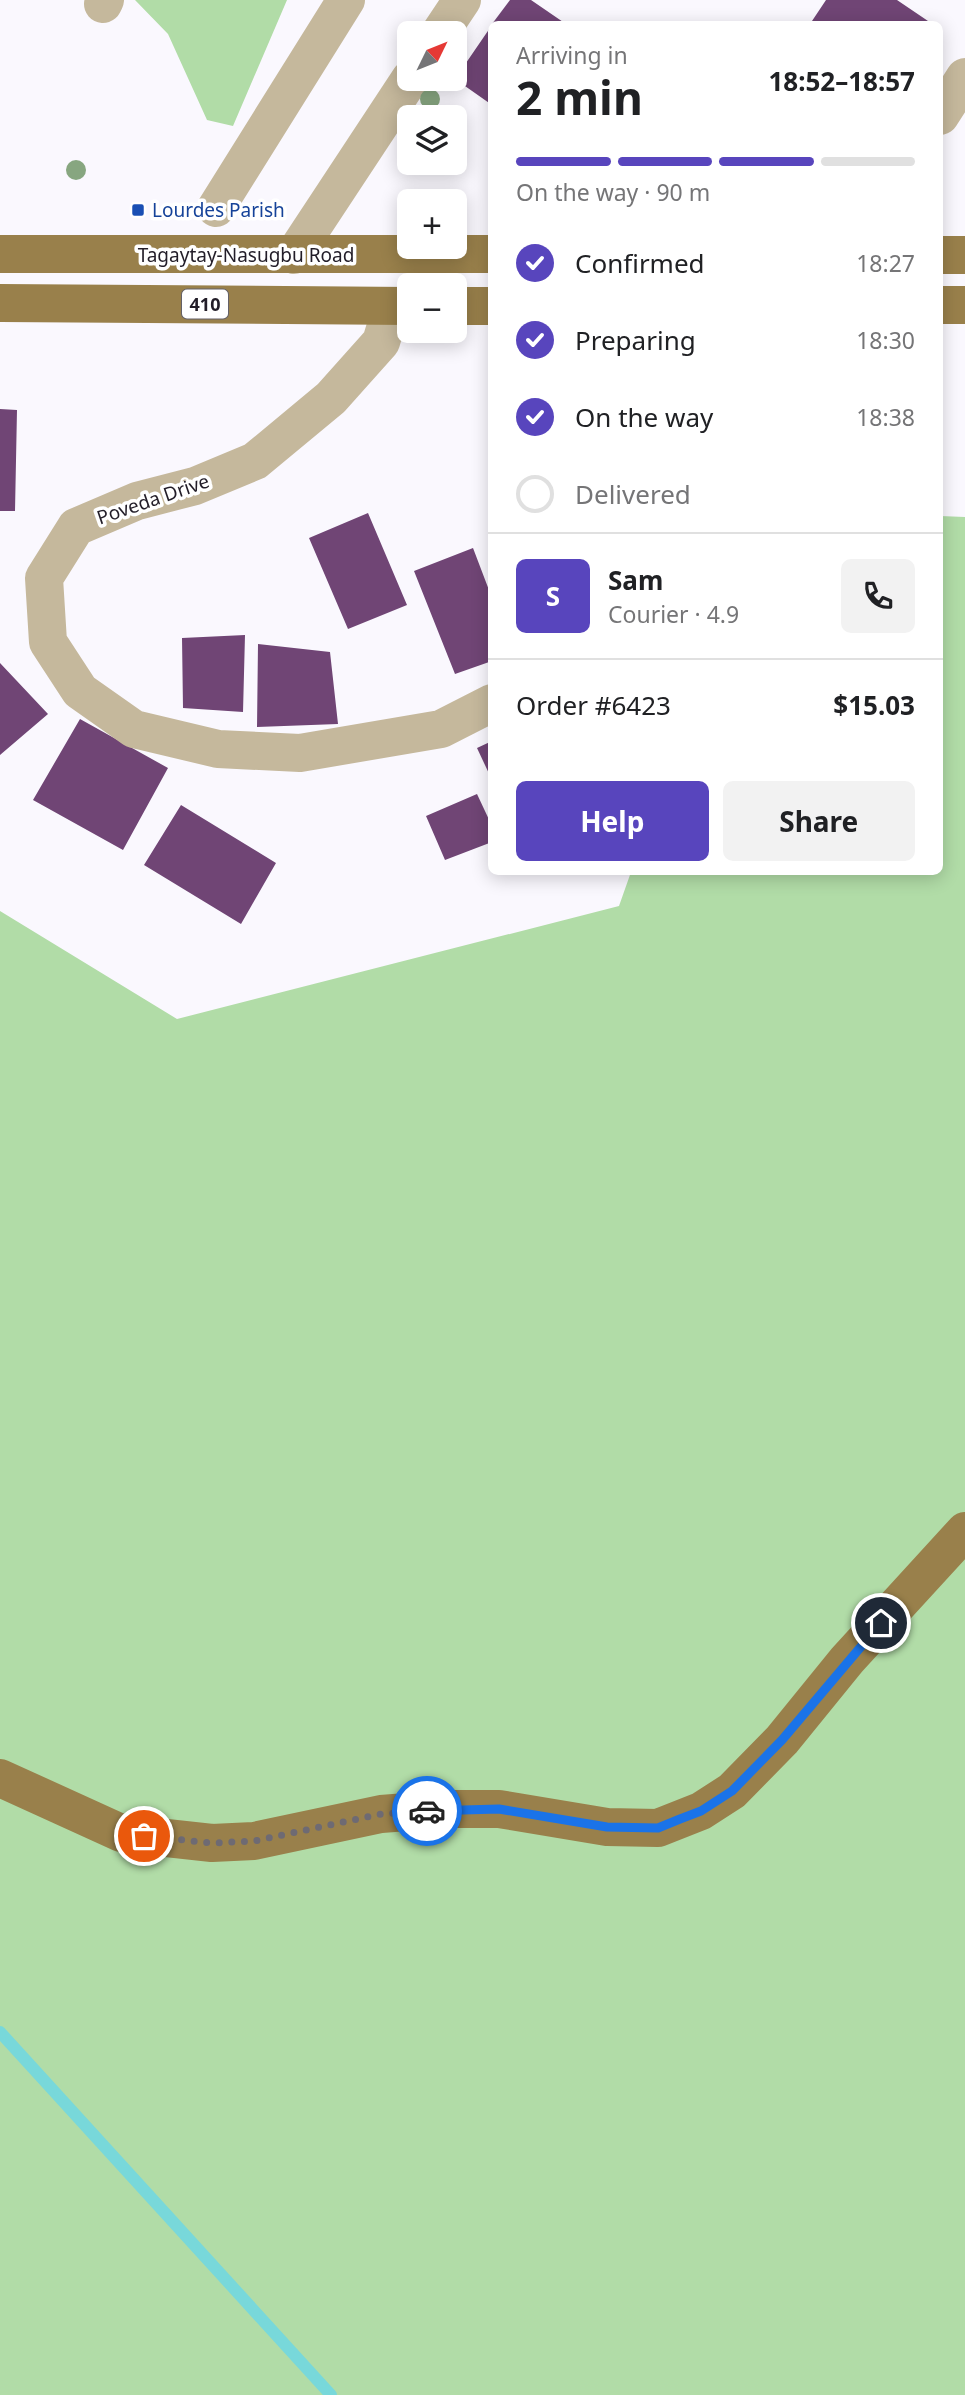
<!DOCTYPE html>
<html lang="en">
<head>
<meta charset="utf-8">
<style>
	:root { --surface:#fff; --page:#f2f2f2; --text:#202124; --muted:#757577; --line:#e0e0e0; --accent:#5845bd }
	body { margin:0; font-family:"Noto Sans",sans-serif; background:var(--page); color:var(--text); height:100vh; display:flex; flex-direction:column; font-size:26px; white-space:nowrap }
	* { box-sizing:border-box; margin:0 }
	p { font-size:23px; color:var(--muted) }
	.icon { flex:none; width:38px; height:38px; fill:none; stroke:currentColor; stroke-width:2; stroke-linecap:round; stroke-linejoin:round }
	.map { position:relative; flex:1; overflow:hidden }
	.sheet { position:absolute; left:488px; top:21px; width:455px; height:854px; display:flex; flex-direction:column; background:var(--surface); border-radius:10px; box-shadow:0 4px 18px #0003 }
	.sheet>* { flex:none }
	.needle { width:46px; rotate:47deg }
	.buttons { position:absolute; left:397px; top:21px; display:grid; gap:14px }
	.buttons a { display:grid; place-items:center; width:70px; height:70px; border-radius:10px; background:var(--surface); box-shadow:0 4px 18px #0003; font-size:35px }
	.pin { position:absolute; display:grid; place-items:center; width:60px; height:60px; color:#fff; margin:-30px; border:4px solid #fff; border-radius:50%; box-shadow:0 2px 7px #0007 }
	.courier { position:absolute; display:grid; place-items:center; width:70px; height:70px; margin:-35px; border:5px solid #1a73e8; border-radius:50%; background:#fff; color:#222; box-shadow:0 2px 9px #0007 }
	.head em { font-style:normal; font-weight:700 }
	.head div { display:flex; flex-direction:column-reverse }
	.head { display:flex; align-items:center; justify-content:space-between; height:119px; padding:0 28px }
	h1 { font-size:46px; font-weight:700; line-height:52px }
	.bar { display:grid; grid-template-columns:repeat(4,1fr); gap:10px 7px; align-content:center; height:84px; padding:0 28px }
	.bar i { height:9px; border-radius:5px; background:var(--line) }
	.bar .selected { background:var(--accent) }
	.bar p { grid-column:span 4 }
	.line { display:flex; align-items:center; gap:18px; padding:0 28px; border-top:2px solid var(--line) }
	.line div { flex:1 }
	.round { display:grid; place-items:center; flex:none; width:74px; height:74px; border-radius:10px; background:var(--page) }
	ol { padding:0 28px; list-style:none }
	li { display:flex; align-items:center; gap:21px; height:77px }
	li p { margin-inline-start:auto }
	li .icon { padding:7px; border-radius:50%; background:var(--accent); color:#fff; stroke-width:4 }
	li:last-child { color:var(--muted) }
	li i { width:38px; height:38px; border:4px solid var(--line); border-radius:50% }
	.button { display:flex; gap:14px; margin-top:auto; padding:14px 28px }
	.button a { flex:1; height:80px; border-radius:10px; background:var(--accent); color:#fff; font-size:28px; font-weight:700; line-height:80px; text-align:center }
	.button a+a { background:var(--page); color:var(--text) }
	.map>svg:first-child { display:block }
	.green { fill:#b1dca7 }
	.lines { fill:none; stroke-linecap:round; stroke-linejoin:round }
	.stream { stroke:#78d8da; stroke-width:12 }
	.building { fill:#704575 }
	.minor { stroke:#c5b89c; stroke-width:38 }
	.major { stroke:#99804b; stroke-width:38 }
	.tree { fill:#87a680 }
	.done { stroke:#6e6a73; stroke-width:7; stroke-dasharray:0 12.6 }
	.route { stroke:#1a73e8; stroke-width:9 }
	.transit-dot { fill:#1a4fb4; stroke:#fff; stroke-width:2.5 }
	.labels { text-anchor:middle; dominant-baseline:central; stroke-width:7; stroke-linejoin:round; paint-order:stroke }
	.shield { fill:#fff; stroke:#646168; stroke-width:2 }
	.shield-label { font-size:18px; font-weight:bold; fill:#221d28 }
	.transit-label { font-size:19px; fill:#164399; stroke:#fff; text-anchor:start }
	.street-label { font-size:19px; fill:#221d28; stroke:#fff }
</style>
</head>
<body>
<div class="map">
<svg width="965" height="2395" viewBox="0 0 965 2395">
	<rect width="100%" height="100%" fill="#faf8fe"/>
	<path class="green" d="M135,0h152l-54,126 -26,-6 -39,-86z
		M940,516l25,1v1878h-965v-1484l177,108 442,-113 12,-34h309z"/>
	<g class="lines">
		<path class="stream" d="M0,2032l331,363"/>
	</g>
	<path class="building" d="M510,0h21l35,24h-74z
		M826,0h71l31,21 -2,3h-116z
		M492,25v80l-37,-26z
		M0,409l17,1 -2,101h-15z
		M368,513l39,92 -59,24 -39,-91z
		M473,548l19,50v63l-37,13 -41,-103z
		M245,635l-2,77 -60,-4 -1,-70z
		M258,644l72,8 8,72 -81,3z
		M0,663l48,51 -48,41z
		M80,719l88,49 -45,82 -90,-50z
		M492,741v39l-15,-32z
		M477,794l15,32v16l-47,18 -19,-44z
		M181,805l95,58 -35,61 -97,-59z"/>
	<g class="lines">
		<path class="minor" d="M103,4l2,-4
			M440,33l22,-33
			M940,116l25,-39
			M216,208l130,-208
			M294,255l116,-176
			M392,306l-11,36 -50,56 -76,63 -60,25 -58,15 -61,26 -32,51 4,64 32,49 54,38 84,20 82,4 141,-24 51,-26"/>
		<path class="major" d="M0,254h492
			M940,255h25
			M0,303l410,3
			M940,305h25
			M455,306h37
			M0,1778l121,55 91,10 42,-2 127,-27 64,-5h54l108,18 51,1 43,-17 31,-20 50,-51 65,-80 118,-129"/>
	</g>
	<g class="tree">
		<circle cx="430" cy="99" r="10"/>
		<circle cx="76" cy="170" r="10"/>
	</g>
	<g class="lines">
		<path class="done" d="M144,1836l68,7 42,-2 127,-27 46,-3"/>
		<path class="route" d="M427,1811l72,-2 108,18 51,1 22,-9 21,-8 31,-20 50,-51 99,-117"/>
	</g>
	<rect class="transit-dot" x="131" y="203" width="14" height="14" rx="3.5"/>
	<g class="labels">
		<rect class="shield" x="182" y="289.5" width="46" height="29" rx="5"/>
		<g class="shield-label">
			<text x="205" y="304">410</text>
		</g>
		<g class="transit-label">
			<text x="152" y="210">Lourdes Parish</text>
		</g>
		<g class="street-label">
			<text x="246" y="255">Tagaytay-Nasugbu Road</text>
			<text transform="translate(153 499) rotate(-19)">Poveda Drive</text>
		</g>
	</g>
</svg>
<div class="buttons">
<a><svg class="needle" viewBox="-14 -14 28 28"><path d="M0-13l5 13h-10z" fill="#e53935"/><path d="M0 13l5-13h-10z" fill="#757577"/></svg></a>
<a><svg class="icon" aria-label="layers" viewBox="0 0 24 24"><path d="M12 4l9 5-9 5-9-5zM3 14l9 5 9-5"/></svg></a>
<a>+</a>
<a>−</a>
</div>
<div class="pin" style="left:144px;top:1836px;background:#ea580c"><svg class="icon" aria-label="bag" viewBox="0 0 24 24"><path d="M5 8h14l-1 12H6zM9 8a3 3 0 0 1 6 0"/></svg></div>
<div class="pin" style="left:881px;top:1623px;background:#1f2937"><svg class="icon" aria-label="home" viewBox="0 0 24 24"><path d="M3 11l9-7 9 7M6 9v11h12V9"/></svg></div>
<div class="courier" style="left:427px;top:1811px"><svg class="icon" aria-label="car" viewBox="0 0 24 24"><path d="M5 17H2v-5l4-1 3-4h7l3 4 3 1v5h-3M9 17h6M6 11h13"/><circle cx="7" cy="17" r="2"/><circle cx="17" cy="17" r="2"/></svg></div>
<section class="sheet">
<div class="head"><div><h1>2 min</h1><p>Arriving in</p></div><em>18:52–18:57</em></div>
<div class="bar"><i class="selected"></i><i class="selected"></i><i class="selected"></i><i></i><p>On the way · 90 m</p></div>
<ol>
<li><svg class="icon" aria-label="check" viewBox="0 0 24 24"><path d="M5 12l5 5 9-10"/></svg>Confirmed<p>18:27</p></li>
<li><svg class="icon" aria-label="check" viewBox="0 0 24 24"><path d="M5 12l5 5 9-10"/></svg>Preparing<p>18:30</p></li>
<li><svg class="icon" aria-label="check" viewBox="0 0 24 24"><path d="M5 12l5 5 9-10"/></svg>On the way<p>18:38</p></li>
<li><i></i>Delivered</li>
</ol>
<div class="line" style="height:126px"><b class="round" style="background:var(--accent);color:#fff">S</b><div><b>Sam</b><p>Courier · 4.9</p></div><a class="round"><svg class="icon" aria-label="phone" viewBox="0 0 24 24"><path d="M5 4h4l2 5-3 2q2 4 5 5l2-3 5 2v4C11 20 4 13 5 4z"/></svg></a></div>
<div class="line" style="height:91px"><div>Order #6423</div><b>$15.03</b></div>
<div class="button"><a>Help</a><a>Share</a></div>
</section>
</div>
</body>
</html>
